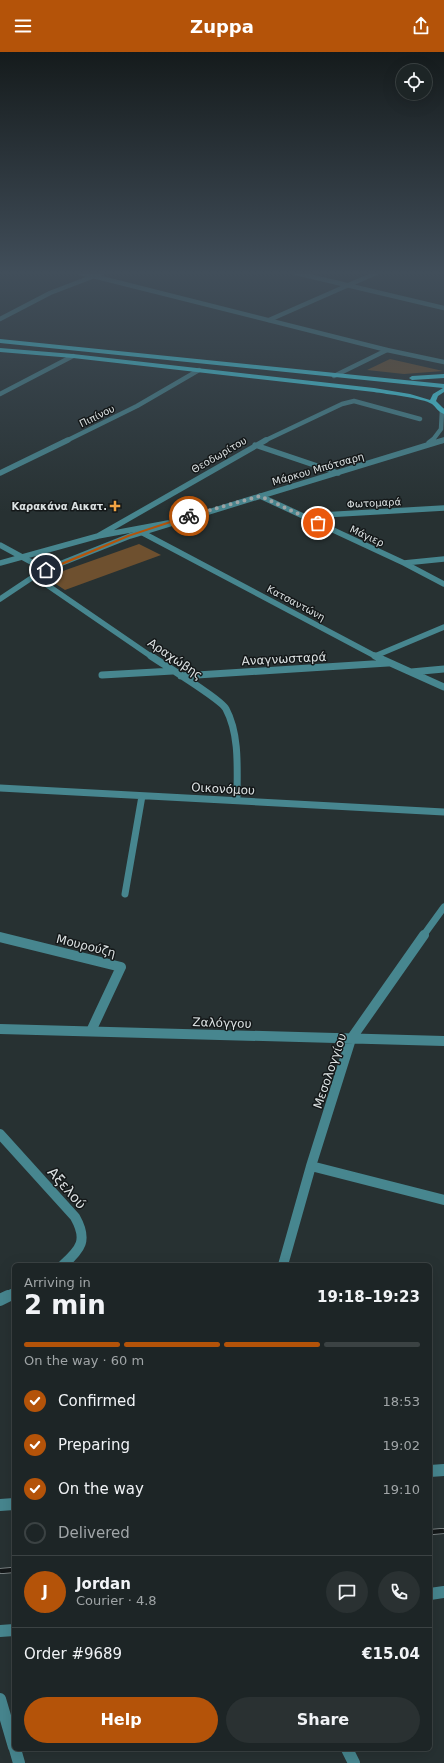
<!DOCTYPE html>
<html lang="en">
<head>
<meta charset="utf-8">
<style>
	:root { --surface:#1d2526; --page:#2a3132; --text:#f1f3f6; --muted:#a0a5a7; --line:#3b4243; --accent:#b45309 }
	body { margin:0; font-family:"DejaVu Sans",sans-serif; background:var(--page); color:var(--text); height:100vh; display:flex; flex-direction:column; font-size:15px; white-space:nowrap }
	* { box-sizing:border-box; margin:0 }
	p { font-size:13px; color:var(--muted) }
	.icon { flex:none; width:22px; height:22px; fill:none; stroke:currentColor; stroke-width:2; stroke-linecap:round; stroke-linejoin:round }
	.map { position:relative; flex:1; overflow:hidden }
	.details { position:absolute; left:12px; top:1211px; width:420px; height:488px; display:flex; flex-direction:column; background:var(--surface); border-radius:6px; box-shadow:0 4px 16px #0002,0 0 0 1px var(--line) }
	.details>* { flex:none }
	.fabs { position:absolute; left:396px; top:12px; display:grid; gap:8px }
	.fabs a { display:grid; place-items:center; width:36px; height:36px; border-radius:50%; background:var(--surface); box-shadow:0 4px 16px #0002,0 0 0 1px var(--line); font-size:20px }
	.pin { position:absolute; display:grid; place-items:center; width:34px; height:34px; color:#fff; margin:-17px; border:2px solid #fff; border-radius:50%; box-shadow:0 1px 4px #0007 }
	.courier { position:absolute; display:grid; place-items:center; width:40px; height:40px; margin:-20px; border:3px solid #b45309; border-radius:50%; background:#fff; color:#222; box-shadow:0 1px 5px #0007 }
	.summary em { font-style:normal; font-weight:700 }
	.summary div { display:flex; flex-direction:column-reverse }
	.summary { display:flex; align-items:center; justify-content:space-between; height:68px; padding:0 12px }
	h1 { font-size:26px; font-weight:700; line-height:30px }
	.bar { display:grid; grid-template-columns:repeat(4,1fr); gap:6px 4px; align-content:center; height:48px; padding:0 12px }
	.bar i { height:5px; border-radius:3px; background:var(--line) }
	.bar .active { background:var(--accent) }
	.bar p { grid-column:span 4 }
	.line { display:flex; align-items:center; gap:10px; padding:0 12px; border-top:1px solid var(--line) }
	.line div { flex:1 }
	.round { display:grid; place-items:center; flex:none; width:42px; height:42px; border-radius:21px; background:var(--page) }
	ol { padding:0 12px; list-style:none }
	li { display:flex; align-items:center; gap:12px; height:44px }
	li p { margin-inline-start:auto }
	li .icon { padding:4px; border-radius:50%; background:var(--accent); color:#fff; stroke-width:4 }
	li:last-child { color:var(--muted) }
	li i { width:22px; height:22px; border:2px solid var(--line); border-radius:50% }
	.action { display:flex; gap:8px; margin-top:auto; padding:8px 12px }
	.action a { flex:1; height:46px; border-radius:24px; background:var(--accent); color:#fff; font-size:16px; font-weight:700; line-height:46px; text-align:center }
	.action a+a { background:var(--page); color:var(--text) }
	header { display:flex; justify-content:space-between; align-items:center; height:52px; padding:0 12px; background:var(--accent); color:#fff; font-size:18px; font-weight:700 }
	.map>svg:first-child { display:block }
	.green { fill:#6e502f }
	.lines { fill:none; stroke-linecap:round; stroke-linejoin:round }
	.minor-far4 { stroke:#47868f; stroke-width:4.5 }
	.minor-far3 { stroke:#47868f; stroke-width:5.5 }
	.minor-far2 { stroke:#47868f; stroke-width:7 }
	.minor-far1 { stroke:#47868f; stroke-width:10 }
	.minor { stroke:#47868f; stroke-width:12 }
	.tertiary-far2 { stroke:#47868f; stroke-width:4.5 }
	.tertiary-far1 { stroke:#47868f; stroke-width:5.5 }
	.tertiary { stroke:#47868f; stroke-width:12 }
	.primary { fill:#47ddef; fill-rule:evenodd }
	.rail-casing { stroke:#959c9d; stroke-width:6 }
	.rail { stroke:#141819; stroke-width:4.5; stroke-dasharray:14; stroke-linecap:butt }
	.route { fill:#b45309 }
	.done { stroke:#9ca3a4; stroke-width:4; stroke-dasharray:0 7.2 }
	.poi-dot { fill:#f3a443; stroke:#141819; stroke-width:1.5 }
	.labels { text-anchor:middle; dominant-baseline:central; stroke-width:3; stroke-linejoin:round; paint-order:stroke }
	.far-street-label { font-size:10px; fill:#dbe1e2; stroke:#141819 }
	.far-poi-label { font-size:10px; font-weight:bold; fill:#dbe1e2; stroke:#141819; text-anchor:end }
	.street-label { font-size:12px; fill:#dbe1e2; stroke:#141819 }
	.near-street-label { font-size:14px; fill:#dbe1e2; stroke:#141819 }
</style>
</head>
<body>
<header><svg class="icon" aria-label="menu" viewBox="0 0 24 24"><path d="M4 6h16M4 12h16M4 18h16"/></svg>Zuppa<svg class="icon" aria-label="share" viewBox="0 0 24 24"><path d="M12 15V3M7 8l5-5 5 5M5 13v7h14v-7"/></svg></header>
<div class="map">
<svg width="444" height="1711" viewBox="0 0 444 1711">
	<rect width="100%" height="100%" fill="#273132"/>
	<path class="green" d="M390,307l53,12 -39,3 -37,-4z
		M139,492l22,11 -96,35 -17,-11 15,-8z"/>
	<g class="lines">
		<path class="minor-far4" d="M296,221l148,35
			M0,267l50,-26 52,-20
			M269,268l107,-47
			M334,324l53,-26
			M0,342l73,-38
			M66,389l71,-35 62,-36
			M264,389l78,-37 12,-3 66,18"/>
		<path class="minor-far3" d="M255,393l83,28
			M0,421l68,-33
			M260,444l144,67 40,21
			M305,464l139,-8
			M141,480l236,125
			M98,484l168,-96
			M0,493l46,25
			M0,511l98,-27 70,-13
			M404,511l40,-4
			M34,524l118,81
			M375,604l69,-29"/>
		<path class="minor-far2" d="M151,604c13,9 70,43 75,53 14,26 11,62 11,91
			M375,604l69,31
			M411,620l33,-3
			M102,623l71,-4
			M181,624l207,-13
			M0,736l444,24
			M125,842l17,-98
			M423,884l21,-29"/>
		<path class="minor-far1" d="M0,885l121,30 -30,64
			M0,977l444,12
			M0,1082l75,83c13,23 6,32 -12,48
			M311,1114l133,34
			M283,1213l28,-99 40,-127 73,-104
			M6,1245l8,-4"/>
		<path class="minor" d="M0,1248l8,-4
			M430,1419l14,-1
			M0,1453l14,-1
			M0,1647l14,48
			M15,1697l4,14
			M347,1697l7,14"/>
		<path class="tertiary-far2" d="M81,221l306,77 57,12
			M432,389l9,-12 1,-19
			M442,389l2,-1"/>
		<path class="tertiary-far1" d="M429,391l4,-3
			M0,547l42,-28 88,-35 314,-96"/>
		<path class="tertiary" d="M430,1542l14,-2
			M0,1579l14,-1"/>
		<path class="primary" d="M0,287l444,45v8l-6,4 -2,5 8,8v5c-6,-2 -8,-7 -12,-10 -9,-6 -46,-10 -58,-12l-301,-34 -73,-6v-4l73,6 301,34 36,6 20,6 3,-6 10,-6 -443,-45z
			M444,322v4l-32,2 -3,-2 3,-2z"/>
		<g class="rail-casing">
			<path id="rail" d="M430,1480l14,-1
				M0,1519l14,-1"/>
		</g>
		<use href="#rail" class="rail"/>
	</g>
	<linearGradient id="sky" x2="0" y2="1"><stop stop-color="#151b1c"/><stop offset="0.48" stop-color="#414e5a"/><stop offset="1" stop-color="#414e5a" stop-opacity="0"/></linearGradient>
	<rect width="444" height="460" fill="url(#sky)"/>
	<path class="route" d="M188,463l4,1 -61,20 -83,35 -4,-1 84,-35z"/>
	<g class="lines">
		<path class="done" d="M189,464l71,-20 58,27"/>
	</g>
	<path class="poi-dot" d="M113 448h4v4h4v4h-4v4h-4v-4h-4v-4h4z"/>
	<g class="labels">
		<g class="far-street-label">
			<text transform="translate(97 364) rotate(-26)">Πιπίνου</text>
			<text transform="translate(219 403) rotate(-30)">Θεοδωρίτου</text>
			<text transform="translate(318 417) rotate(-16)">Μάρκου Μπότσαρη</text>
			<text transform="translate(374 451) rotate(-3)">Φωτομαρά</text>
			<text transform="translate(367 484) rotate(25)">Μάγιερ</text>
			<text transform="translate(296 551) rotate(28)">Κατσαντώνη</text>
		</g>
		<g class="far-poi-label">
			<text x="107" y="454">Καρακάνα Αικατ.</text>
		</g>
		<g class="street-label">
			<text transform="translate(175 607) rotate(34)">Αραχώβης</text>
			<text transform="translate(284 607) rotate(-3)">Αναγνωσταρά</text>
			<text transform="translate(223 737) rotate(3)">Οικονόμου</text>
			<text transform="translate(86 894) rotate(14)">Μουρούζη</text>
			<text transform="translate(222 971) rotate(2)">Ζαλόγγου</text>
			<text transform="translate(330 1019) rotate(-71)">Μεσολογγίου</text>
		</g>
		<g class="near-street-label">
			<text transform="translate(67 1136) rotate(49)">Αξελού</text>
		</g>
	</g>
</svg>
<div class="fabs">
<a><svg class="icon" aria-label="locate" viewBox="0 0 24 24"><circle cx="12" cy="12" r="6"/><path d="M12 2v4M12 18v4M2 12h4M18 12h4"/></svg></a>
</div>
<div class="pin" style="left:318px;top:471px;background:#ea580c"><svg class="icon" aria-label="bag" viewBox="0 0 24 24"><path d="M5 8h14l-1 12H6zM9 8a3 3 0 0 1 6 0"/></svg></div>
<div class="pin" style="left:46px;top:518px;background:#1f2937"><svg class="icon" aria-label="home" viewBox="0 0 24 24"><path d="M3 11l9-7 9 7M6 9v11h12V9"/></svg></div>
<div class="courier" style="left:189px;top:464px"><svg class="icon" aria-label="bike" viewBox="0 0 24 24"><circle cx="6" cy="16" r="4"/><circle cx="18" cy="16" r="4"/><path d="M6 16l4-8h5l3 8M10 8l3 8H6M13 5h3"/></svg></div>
<section class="details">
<div class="summary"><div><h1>2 min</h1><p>Arriving in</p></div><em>19:18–19:23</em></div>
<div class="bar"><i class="active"></i><i class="active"></i><i class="active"></i><i></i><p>On the way · 60 m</p></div>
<ol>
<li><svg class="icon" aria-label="check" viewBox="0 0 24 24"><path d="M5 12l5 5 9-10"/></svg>Confirmed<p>18:53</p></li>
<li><svg class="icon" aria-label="check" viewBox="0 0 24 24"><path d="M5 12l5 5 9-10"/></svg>Preparing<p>19:02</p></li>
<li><svg class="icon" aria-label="check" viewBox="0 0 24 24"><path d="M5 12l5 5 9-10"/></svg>On the way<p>19:10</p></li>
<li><i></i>Delivered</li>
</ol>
<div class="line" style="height:72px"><b class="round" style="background:var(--accent);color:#fff">J</b><div><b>Jordan</b><p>Courier · 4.8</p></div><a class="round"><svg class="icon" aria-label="chat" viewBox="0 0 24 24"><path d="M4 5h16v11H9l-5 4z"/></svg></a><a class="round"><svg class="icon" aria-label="phone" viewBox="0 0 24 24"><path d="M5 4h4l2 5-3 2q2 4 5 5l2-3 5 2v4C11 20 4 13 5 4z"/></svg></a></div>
<div class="line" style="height:52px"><div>Order #9689</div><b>€15.04</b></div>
<div class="action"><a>Help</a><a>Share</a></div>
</section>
</div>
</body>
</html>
